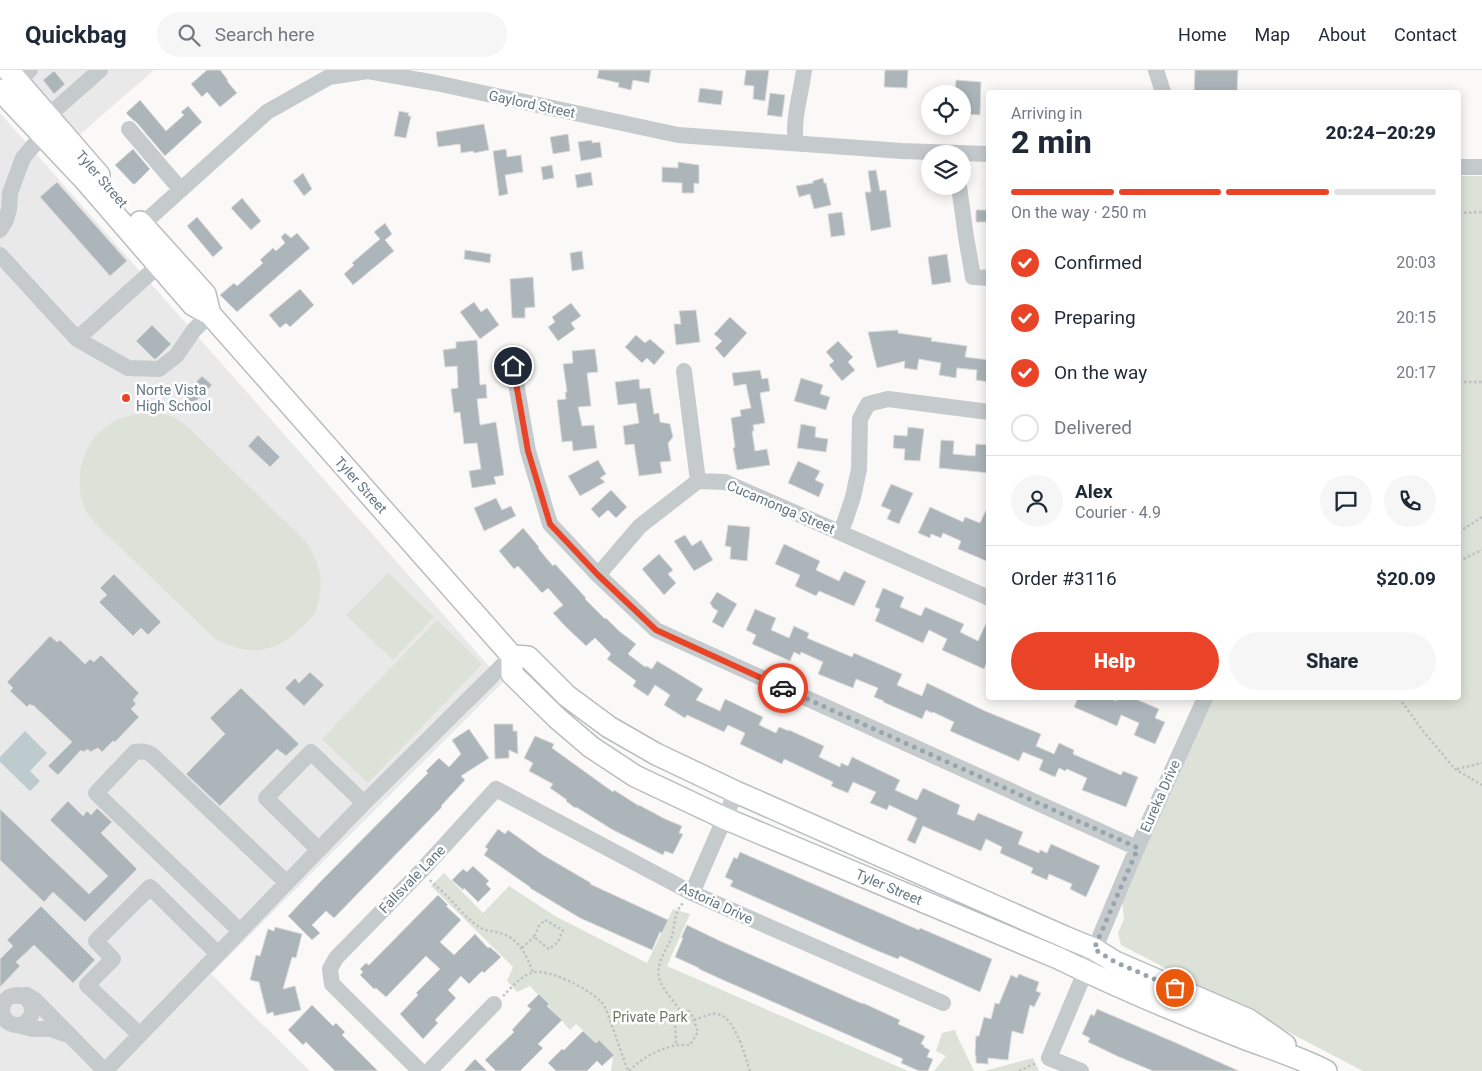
<!DOCTYPE html>
<html lang="en">
<head>
<meta charset="utf-8">
<style>
	:root { --surface:#fff; --page:#f6f6f7; --text:#1f2937; --muted:#747a83; --line:#e0e1e3; --accent:#e94428 }
	body { margin:0; font-family:Roboto,sans-serif; background:var(--page); color:var(--text); height:100vh; display:flex; flex-direction:column; font-size:19px; white-space:nowrap }
	* { box-sizing:border-box; margin:0 }
	p { font-size:16px; color:var(--muted) }
	.icon { flex:none; width:28px; height:28px; fill:none; stroke:currentColor; stroke-width:2; stroke-linecap:round; stroke-linejoin:round }
	.map { position:relative; flex:1; overflow:hidden }
	.side { position:absolute; left:986px; top:20px; width:475px; height:610px; display:flex; flex-direction:column; background:var(--surface); border-radius:5px; box-shadow:0 2px 12px #0003 }
	.side>* { flex:none }
	.tools { position:absolute; left:921px; top:15px; display:grid; gap:10px }
	.tools a { display:grid; place-items:center; width:50px; height:50px; border-radius:50%; background:var(--surface); box-shadow:0 2px 12px #0003; font-size:25px }
	.pin { position:absolute; display:grid; place-items:center; width:42px; height:42px; color:#fff; margin:-21px; border:2px solid #fff; border-radius:50%; box-shadow:0 1px 5px #0007 }
	.courier { position:absolute; display:grid; place-items:center; width:50px; height:50px; margin:-25px; border:4px solid #e94428; border-radius:50%; background:#fff; color:#222; box-shadow:0 1px 6px #0007 }
	.overview em { font-style:normal; font-weight:800 }
	.overview div { display:flex; flex-direction:column-reverse }
	.overview { display:flex; align-items:center; justify-content:space-between; height:85px; padding:0 25px }
	h1 { font-size:32px; font-weight:800; line-height:38px }
	.bar { display:grid; grid-template-columns:repeat(4,1fr); gap:8px 5px; align-content:center; height:60px; padding:0 25px }
	.bar i { height:6px; border-radius:4px; background:var(--line) }
	.bar .on { background:var(--accent) }
	.bar p { grid-column:span 4 }
	.line { display:flex; align-items:center; gap:12px; padding:0 25px; border-top:1px solid var(--line) }
	.line div { flex:1 }
	.round { display:grid; place-items:center; flex:none; width:52px; height:52px; border-radius:26px; background:var(--page) }
	ol { padding:0 25px; list-style:none }
	li { display:flex; align-items:center; gap:15px; height:55px }
	li p { margin-inline-start:auto }
	li .icon { padding:5px; border-radius:50%; background:var(--accent); color:#fff; stroke-width:4 }
	li:last-child { color:var(--muted) }
	li i { width:28px; height:28px; border:2px solid var(--line); border-radius:50% }
	.action { display:flex; gap:10px; margin-top:auto; padding:10px 25px }
	.action a { flex:1; height:58px; border-radius:30px; background:var(--accent); color:#fff; font-size:20px; font-weight:800; line-height:58px; text-align:center }
	.action a+a { background:var(--page); color:var(--text) }
	header { display:flex; align-items:center; gap:30px; box-sizing:border-box; height:70px; padding:0 25px; background:var(--surface); border-bottom:1px solid var(--line) }
	header strong { font-size:24px }
	nav { display:flex; gap:28px; margin-inline-start:auto; font-size:18px }
	.search { width:350px; height:45px; background:var(--page); display:flex; align-items:center; gap:12px; box-sizing:border-box; padding:0 18px; border-radius:28px; color:var(--muted); font-size:19px }
	.map>svg:first-child { display:block }
	.built { fill:#e8e9e8 }
	.green { fill:#dce2d8 }
	.water { fill:#bdcbce }
	.building { fill:#acb6ba; stroke:#dcdbd9 }
	.lines { fill:none; stroke-linecap:round; stroke-linejoin:round }
	.major-casing { stroke:#b8bdc0; stroke-width:24 }
	.path { stroke:#bfc2c4; stroke-width:2.5; stroke-dasharray:2.5 2.5; stroke-linecap:butt }
	.minor { stroke:#c5cacd; stroke-width:16 }
	.major { stroke:#fff; stroke-width:21 }
	.done { stroke:#98a5ac; stroke-width:5; stroke-dasharray:0 9 }
	.route { stroke:#e94428; stroke-width:6 }
	.poi-dot { fill:#e94428; stroke:#fff; stroke-width:2 }
	.labels { text-anchor:middle; dominant-baseline:central; stroke-width:5; stroke-linejoin:round; paint-order:stroke }
	.street-label { font-size:14px; fill:#647883; stroke:#fff }
	.poi-label { font-size:14px; fill:#647883; stroke:#fff; text-anchor:start }
	.park-label { font-size:14px; fill:#697a63; stroke:#fff }
</style>
</head>
<body>
<header>
<strong>Quickbag</strong>
<div class="search"><svg class="icon" aria-label="search" viewBox="0 0 24 24"><circle cx="10" cy="10" r="6"/><path d="M15 15l6 6"/></svg>Search here</div>
<nav><a>Home</a><a>Map</a><a>About</a><a>Contact</a></nav>
</header>
<div class="map">
<svg width="1482" height="1001" viewBox="0 0 1482 1001">
	<rect width="100%" height="100%" fill="#faf9f7"/>
	<path class="built" d="M18,0h136l-77,67z
		M0,43l503,569 -292,292 99,97h-310z"/>
	<path class="green" d="M1459,106h23v895h-119l-242,-126 -3,-12 6,-14 -2,-19 90,-202h247z
		M160,342l15,6 12,8 118,115c13,19 20,37 13,61 -1,3 -2,8 -3,11 -4,6 -11,12 -16,17 -10,10 -26,19 -40,20 -16,2 -31,-5 -44,-11l-119,-115c-5,-6 -11,-13 -13,-20 -10,-30 2,-68 32,-83 14,-7 29,-8 45,-9z
		M388,503l46,44 -41,43 -47,-45z
		M437,550l45,44 -114,119 -46,-44z
		M444,803l39,40 26,-27 46,30 92,47 26,-54 17,5 -23,52 241,105h-297l2,-13 -37,-34 -6,6 -40,-44 -13,6 -10,-11 6,-14 -82,-81z
		M955,960l3,8 16,33h-40l12,-15 -10,-5 6,-18z
		M1033,988l6,13h-55z"/>
	<path class="water" d="M25,661l22,22 -17,18 10,10 -10,10 -30,-29v-5z"/>
	<path class="building" d="M207,0h13l8,10 -1,1 10,12 -17,14 -13,-15 -5,5 -11,-13z
		M599,0h52l-2,13 -16,-3 -2,10 -13,-3 1,-4 -22,-5z
		M746,0h23l-4,31 -12,-2 1,-13 -10,-1z
		M885,0h23l-1,18 -23,-1z
		M1195,0h43l-1,22h-43z
		M54,1l11,13 -11,10 -11,-14z
		M956,10l25,2 -1,33 -16,-1 1,-12 -3,-1v-7h-7z
		M700,18l23,3 -2,14 -23,-3z
		M770,23l15,2 -3,22 -15,-2z
		M140,30l26,31 18,-16 -3,-3 7,-6 14,16 -37,34 -28,-33 -5,-4 -6,-6z
		M399,41l10,2 -1,3h3l-5,22 -12,-2z
		M484,54l5,26 -15,3 -1,-2 -12,2 -1,-9 -22,3 -2,-15z
		M568,64l2,17 -17,3 -3,-17z
		M592,70v3l8,-1 2,15 -21,4 -3,-19z
		M133,79l17,20 -15,15h-2l-18,-19z
		M506,79l1,8 14,-2 2,17 -18,3 3,19 -9,2 -6,-45z
		M678,92l21,3v19l-5,-1v10h-12v-10l-20,-1v-15l16,1z
		M552,95l2,13 -11,2 -2,-13z
		M876,100l4,21 6,-1 5,37 -20,4 -6,-39h6l-3,-21z
		M591,102l2,13 -16,3 -2,-13z
		M303,103l9,16 -8,7 -11,-15z
		M823,108l1,5h2l5,22 -17,4 -4,-15 -11,3 -3,-11 17,-3v-2z
		M57,112l70,79 -17,15 -70,-79z
		M242,128l19,23 -10,9 -20,-22z
		M976,140h13v12h-13z
		M842,142l3,23 -14,2 -3,-23z
		M197,147l26,31 -10,9 -26,-31z
		M385,153l7,11 -7,6 9,11 -41,34 -9,-11 10,-9 -2,-2 28,-24 -6,-7z
		M285,163l6,5 6,-5 13,15 -73,64 -17,-17 14,-12 3,3 26,-23 -3,-3 13,-12 3,3 9,-8 -4,-6z
		M465,180l26,4 -1,9 -26,-4z
		M582,181l2,18 -12,2 -2,-18z
		M947,184l4,28 -19,3 -4,-28z
		M533,207l2,30 -10,1v10h-13l-2,-39z
		M300,219l14,16 -24,22 -4,-4 -6,5 -11,-13z
		M474,232l7,10 6,-4 12,17 -19,14 -20,-27z
		M571,233l10,13 -10,7 4,6 -17,12 -10,-14 7,-5 -3,-5z
		M696,240l4,32 -24,3 -2,-21h7l-2,-13z
		M730,247l17,16 -23,25 -9,-10 7,-7 -8,-7z
		M152,255l19,19 -15,15h-2l-18,-18z
		M898,260v3l34,5 -1,3 36,5 -2,11 24,3v22l-13,-2 1,-10 -20,-2 -1,10 -17,-3 2,-12 -22,-4 -2,11 -13,-2 1,-7 -28,7 -9,-36z
		M636,265l9,8 5,-4 15,13 -11,13 -7,-7 -5,5 -17,-16z
		M477,270l3,45 6,-1 1,14 -10,1 3,26 16,-3 8,53 -10,2 2,7 -24,4 -3,-17 12,-2 -4,-26 -13,1 -4,-32 -6,1 -3,-24 7,-1 -1,-22 -12,1 -2,-17 13,-2v-6z
		M838,271l15,16 -5,5 7,8 -13,11 -13,-16 5,-4 -8,-9z
		M595,279l3,23 -11,1 4,33 -13,1 4,19 12,-1 3,23 -24,3 -1,-10 -10,1 -5,-42 9,-1 -1,-7h2l-4,-28 10,-1 -1,-12z
		M760,300l2,9 6,-1 2,13 -10,2 5,30 -12,2 1,6h-2l3,20 12,-2 3,16 -33,5 -4,-22 2,-1 -4,-29 10,-2 -1,-6 11,-2 -5,-24 -12,2 -2,-13z
		M202,306l10,9 -19,19 -9,-9z
		M801,308l22,7 -3,9 10,3 -4,13 -32,-9z
		M639,309l1,10 10,-1 4,26 5,-1 1,9 10,2 3,13 -5,6 3,18 -11,1 2,11 -23,3 -5,-32 -9,1 -2,-19 16,-3 -3,-20 -18,2 -3,-23z
		M801,354l15,3 -1,10 13,2 -2,13 -29,-4z
		M908,357l16,2 -4,32 -16,-1 1,-11 -12,-1 1,-13 13,1z
		M258,365l22,22 -10,10 -22,-21z
		M941,370l13,1 -1,13 22,2 1,-12 13,1v28l-50,-5z
		M598,390l8,14 -6,4 5,4 -25,14 -12,-20z
		M798,391l22,10 -5,9 9,4 -5,13 -31,-14z
		M891,414l22,9 -14,31 -12,-5 4,-9 -10,-4z
		M611,420l16,17 -11,11 -8,-8 -9,8 -8,-9z
		M496,428l6,12 9,-4 5,10 -32,15 -10,-23z
		M989,434v58l-31,-13 3,-8 -18,-8 -2,5 -10,-4 -1,4 -12,-5 12,-26 33,15 2,-5 15,6z
		M728,455l22,2 -3,34 -17,-2 1,-12 -6,-1z
		M523,458l16,19 -1,1 15,18 2,-2 31,34 -1,1 20,20 1,-1 13,13 17,13 -8,10 17,13 1,-1 6,3 5,-8 25,15 21,13 -7,11 24,11 5,-12 38,18 -4,8 17,8 3,-6 10,4v-1l35,16 -5,11 21,10 1,-4 7,3 4,-9 48,23 -5,10 22,10 6,-12 37,17 -3,9 17,7 4,-8 45,19 -5,12 21,9 1,-3 7,3 4,-9 49,22 -14,31 -16,-8 2,-5 -23,-10 -2,6 -16,-7 2,-5 -33,-15 2,-6 -16,-8 -5,12 -58,-25 -8,18 -8,-4 10,-22 -28,-13 -2,5 -17,-7 6,-11 -23,-10 -5,11 -17,-7 2,-4 -49,-23 -2,5 -42,-20 5,-11 -17,-8 -4,7 -37,-17 -2,3 -21,-13 6,-10 -15,-10 -7,11 -15,-10 3,-5 -29,-22 4,-5 -16,-16 -9,8 -21,-20 -12,-13 10,-8 -15,-17 -6,5 -24,-27 -4,3 -15,-18z
		M685,465l7,11 9,-6 12,20 -19,11 -20,-30z
		M784,474l36,17 -4,9 23,11 5,-10 22,10 -12,25 -35,-15 -3,5 -21,-10 5,-11 -25,-11z
		M659,484l14,16 -5,4 8,9 -12,12 -22,-26z
		M114,504l47,48 -13,13 -7,-7 -8,8 -34,-34 8,-7 -7,-7z
		M883,518l21,9 -4,10 21,9 4,-9 39,17 -4,8 18,9 11,-24v41l-5,11 -42,-19 5,-11 -18,-9 -6,13 -48,-22 5,-12 -5,-2z
		M717,522l20,12 -14,24 -11,-6 6,-11 -5,-3 -3,-5z
		M755,539l21,9 -5,12 18,8 5,-12 15,7 -2,5 45,19 2,-4 48,21 -5,11 18,8 7,3 5,-13 58,28 56,23 -5,12 18,8 5,-11 15,7 -1,4 48,21 2,-4 15,6 -12,30 -44,-17 5,-12 -20,-9 -2,2 -6,-3 -4,9 -16,-7 4,-10 -20,-8 -4,9 -69,-30 4,-9 -21,-10 -1,1 -6,-3 -4,9 -39,-17 1,-1 -10,-4 4,-9 -22,-9 -3,9 -35,-14 5,-12 -22,-10 -1,3 -6,-3 -4,9 -38,-17 4,-9 -10,-5z
		M50,566l7,6 3,-2 25,24 5,-5 4,3 7,-7 38,38 -6,7 3,4 -5,5 8,8 -24,25 -2,-1 -11,11 -4,-4 -8,4 -2,-3 -5,3 -2,-2 -23,25 -10,-9 24,-24 -39,-37 -1,1 -2,-2 -3,3 -17,-16 3,-3 -6,-6z
		M310,602l14,13 -20,21 -19,-18 10,-10 4,5z
		M241,618l58,56 -13,12 -9,-7 -57,57 -34,-32 39,-40 -15,-16z
		M1078,628h31l7,3 2,-3h15l26,11 -4,9 10,4 -10,22 -21,-9 5,-12 -18,-8 -4,11 -43,-19z
		M494,654h19v7h4l1,23 -9,-4v8l-14,1z
		M469,659l20,29 -28,18 4,4 -24,26 1,1 -108,111 -8,-7 -14,14 8,8 -8,7 -24,-24 35,-37 105,-106 -2,-2 13,-13 10,9 12,-13 -9,-14z
		M535,666l19,8 -2,4 61,44 1,-2 25,16v-1l26,14 17,7 -3,7 4,1 -10,20 -8,-3 -2,4 -50,-25 -37,-23 -1,1 -9,-7 1,-1 -17,-12 3,-4 -24,-13 4,-8 -9,-5z
		M68,731l15,15 4,-5 4,4 6,-7 15,14 -11,11 36,36 -52,53 -32,-30 -9,10 -44,-42v-51l89,85 19,-18 -58,-56z
		M498,759l7,5 3,-4 35,25 48,28 -1,1 78,36 -6,13 -2,-1 -8,18 -72,-32 -50,-30v-1l-46,-32 4,-6 -3,-2z
		M740,782l140,61 39,17 1,-2 72,31 -12,33 -80,-36 -2,3 -25,-10 -143,-63 3,-5 -8,-4 9,-20 3,2z
		M473,796l16,15 -3,3 5,5 -13,13 -14,-14 -1,2 -11,-10 11,-11 4,3z
		M438,825l10,10 -2,1 15,14 -21,22 14,13 21,-21 13,14 2,-1 11,10 -17,16 -2,-2 -13,13 -8,-8 -13,14 8,8 -21,22 3,3 -15,16 -23,-25 18,-19 -2,-2 24,-24 -14,-13 -40,41 -10,-9 -2,1 -14,-14 3,-3 -3,-3 6,-6 3,2z
		M41,836l54,54 -22,23 -39,-38 -18,17 4,4 -20,21v-28l13,-13 -6,-6z
		M687,855l33,16 143,63v-1l37,17 -2,4 27,12 -4,8 3,1v2l6,3 -3,7 6,2 -5,12h-9l-18,-8 2,-4 -180,-79 -24,-11v-1l-24,-11 8,-19h-2z
		M275,857l27,7 -6,24 -4,-1 -9,32 12,-3 6,24 -27,6 -1,-4 -6,2 -8,-32 -9,-2 6,-25 4,1 8,-27 6,2z
		M1019,904l20,8 -3,9 5,2 -7,14 -4,-2 -7,29 -11,-3 -4,29 -20,-2v6l-12,-1v-7l-1,-1 1,-19h3l5,-19 7,2 4,-16 4,1 12,-29 6,3z
		M539,924l10,10 -2,2 15,14 -24,24 5,4 -23,23h-24l-11,-11 29,-28 -2,-2 19,-21 -4,-3z
		M312,935l21,21 3,-3 9,9 -3,3 36,36h-43l-29,-29 -3,3 -15,-15z
		M1097,939l77,33 65,29h-86l-36,-15 -29,-14 2,-4 -8,-4 9,-20 3,2z
		M583,961l13,12 3,-3 15,15 -12,11 -5,-5 -10,10h-31l-8,-8 14,-14 2,1z
		M475,989l12,12h-23z"/>
	<g class="lines">
		<g class="major-casing">
			<path id="major" d="M8,0l91,105
				M0,20l83,88 110,127 17,9 302,342v18l45,44 34,29 44,29 89,42 334,140c60,29 121,55 183,79 28,11 58,20 85,34
				M140,152l65,72 5,20
				M512,586l16,1 39,39 42,31 47,27 80,38 329,145 29,12 21,13 134,58 36,25"/>
		</g>
		<path class="path" d="M1459,143l23,-1
			M1459,312h23
			M1459,462l23,-15
			M1459,491l23,-11
			M1399,628l24,33 32,38 27,16
			M1457,699l25,-6
			M430,810c6,7 14,12 20,19 9,10 19,22 31,29 7,4 15,3 22,6 17,6 24,23 30,38
			M545,850l18,10 -5,12 -9,7 -15,-12 5,-11z
			M522,878l12,-11
			M503,926c8,-8 17,-19 28,-23 15,-6 56,15 68,27 3,2 5,6 7,9l22,62
			M688,941l3,2 7,19 -8,13h-14l-1,-29z
			M682,944c-10,-18 -29,-30 -22,-52 3,-9 9,-17 12,-26 3,-11 2,-24 11,-33
			M694,950c7,-2 15,-7 23,-6 18,2 28,42 33,57
			M629,1001c14,-14 28,-21 47,-26
			M1019,1001l17,-8"/>
		<path class="minor" d="M1156,0l7,22
			M18,11l12,-11
			M40,53l60,-53
			M129,59l52,61
			M796,73c-4,-23 5,-49 8,-73
			M1459,97h23
			M959,116l7,51 7,40 16,1
			M0,160l6,-10 3,-11 1,-16 13,-35 10,-12 19,-17
			M135,161l132,-119 62,-35 39,-6 68,12 242,52 224,16 87,3
			M0,185l77,84 51,29 31,1 17,-13 18,-26 16,-16
			M77,269l82,-74
			M513,296l15,85 22,73 48,51 58,55 481,218
			M684,301l14,110
			M840,462l5,-11 8,-24 6,-28 1,-50 8,-15 20,-5 101,13
			M598,505l42,-49 58,-45 27,1 264,116
			M319,780l-53,-52 45,-46 53,51
			M692,823l44,-101
			M240,861l-144,-138 39,-41c7,-1 11,-1 17,3l135,128
			M2 940a15 15 0 1 1 30 0a15 15 0 1 1-30 0Z
			M15,926l12,-1 8,5 70,71
			M17,955l16,4h18l17,6
			M140,965l-53,-50 26,-26 -17,-18 54,-54 68,67
			M105,1001l259,-268 148,-147
			M420,1001l-88,-87 -2,-15 6,-11 86,-88 74,-81 196,104 251,110
			M429,1001l65,-67
			M1081,1001l-32,-13 88,-210 68,-150"/>
		<use href="#major" class="major"/>
	</g>
	<g class="lines">
		<path class="done" d="M783,618l355,160 -44,101 21,13 60,26"/>
		<path class="route" d="M513,296l15,85 22,73 48,51 58,55 127,58"/>
	</g>
	<circle class="poi-dot" cx="126" cy="328" r="5"/>
	<g class="labels">
		<g class="street-label">
			<text transform="translate(532 34) rotate(12)">Gaylord Street</text>
			<text transform="translate(102 109) rotate(49)">Tyler Street</text>
			<text transform="translate(361 415) rotate(48)">Tyler Street</text>
			<text transform="translate(781 437) rotate(23)">Cucamonga Street</text>
			<text transform="translate(1160 726) rotate(-66)">Eureka Drive</text>
			<text transform="translate(412 809) rotate(-46)">Fallsvale Lane</text>
			<text transform="translate(889 817) rotate(23)">Tyler Street</text>
			<text transform="translate(716 833) rotate(25)">Astoria Drive</text>
		</g>
		<g class="poi-label">
			<text x="136" y="320">Norte Vista<tspan x="136" dy="16">High School</tspan></text>
		</g>
		<g class="park-label">
			<text x="650" y="947">Private Park</text>
		</g>
	</g>
</svg>
<div class="tools">
<a><svg class="icon" aria-label="locate" viewBox="0 0 24 24"><circle cx="12" cy="12" r="6"/><path d="M12 2v4M12 18v4M2 12h4M18 12h4"/></svg></a>
<a><svg class="icon" aria-label="layers" viewBox="0 0 24 24"><path d="M12 4l9 5-9 5-9-5zM3 14l9 5 9-5"/></svg></a>
</div>
<div class="pin" style="left:1175px;top:918px;background:#ea580c"><svg class="icon" aria-label="bag" viewBox="0 0 24 24"><path d="M5 8h14l-1 12H6zM9 8a3 3 0 0 1 6 0"/></svg></div>
<div class="pin" style="left:513px;top:296px;background:#1f2937"><svg class="icon" aria-label="home" viewBox="0 0 24 24"><path d="M3 11l9-7 9 7M6 9v11h12V9"/></svg></div>
<div class="courier" style="left:783px;top:618px"><svg class="icon" aria-label="car" viewBox="0 0 24 24"><path d="M5 17H2v-5l4-1 3-4h7l3 4 3 1v5h-3M9 17h6M6 11h13"/><circle cx="7" cy="17" r="2"/><circle cx="17" cy="17" r="2"/></svg></div>
<section class="side">
<div class="overview"><div><h1>2 min</h1><p>Arriving in</p></div><em>20:24–20:29</em></div>
<div class="bar"><i class="on"></i><i class="on"></i><i class="on"></i><i></i><p>On the way · 250 m</p></div>
<ol>
<li><svg class="icon" aria-label="check" viewBox="0 0 24 24"><path d="M5 12l5 5 9-10"/></svg>Confirmed<p>20:03</p></li>
<li><svg class="icon" aria-label="check" viewBox="0 0 24 24"><path d="M5 12l5 5 9-10"/></svg>Preparing<p>20:15</p></li>
<li><svg class="icon" aria-label="check" viewBox="0 0 24 24"><path d="M5 12l5 5 9-10"/></svg>On the way<p>20:17</p></li>
<li><i></i>Delivered</li>
</ol>
<div class="line" style="height:90px"><a class="round"><svg class="icon" aria-label="person" viewBox="0 0 24 24"><circle cx="12" cy="8" r="4"/><path d="M4 21q1-7 8-7t8 7"/></svg></a><div><b>Alex</b><p>Courier · 4.9</p></div><a class="round"><svg class="icon" aria-label="chat" viewBox="0 0 24 24"><path d="M4 5h16v11H9l-5 4z"/></svg></a><a class="round"><svg class="icon" aria-label="phone" viewBox="0 0 24 24"><path d="M5 4h4l2 5-3 2q2 4 5 5l2-3 5 2v4C11 20 4 13 5 4z"/></svg></a></div>
<div class="line" style="height:65px"><div>Order #3116</div><b>$20.09</b></div>
<div class="action"><a>Help</a><a>Share</a></div>
</section>
</div>
</body>
</html>
